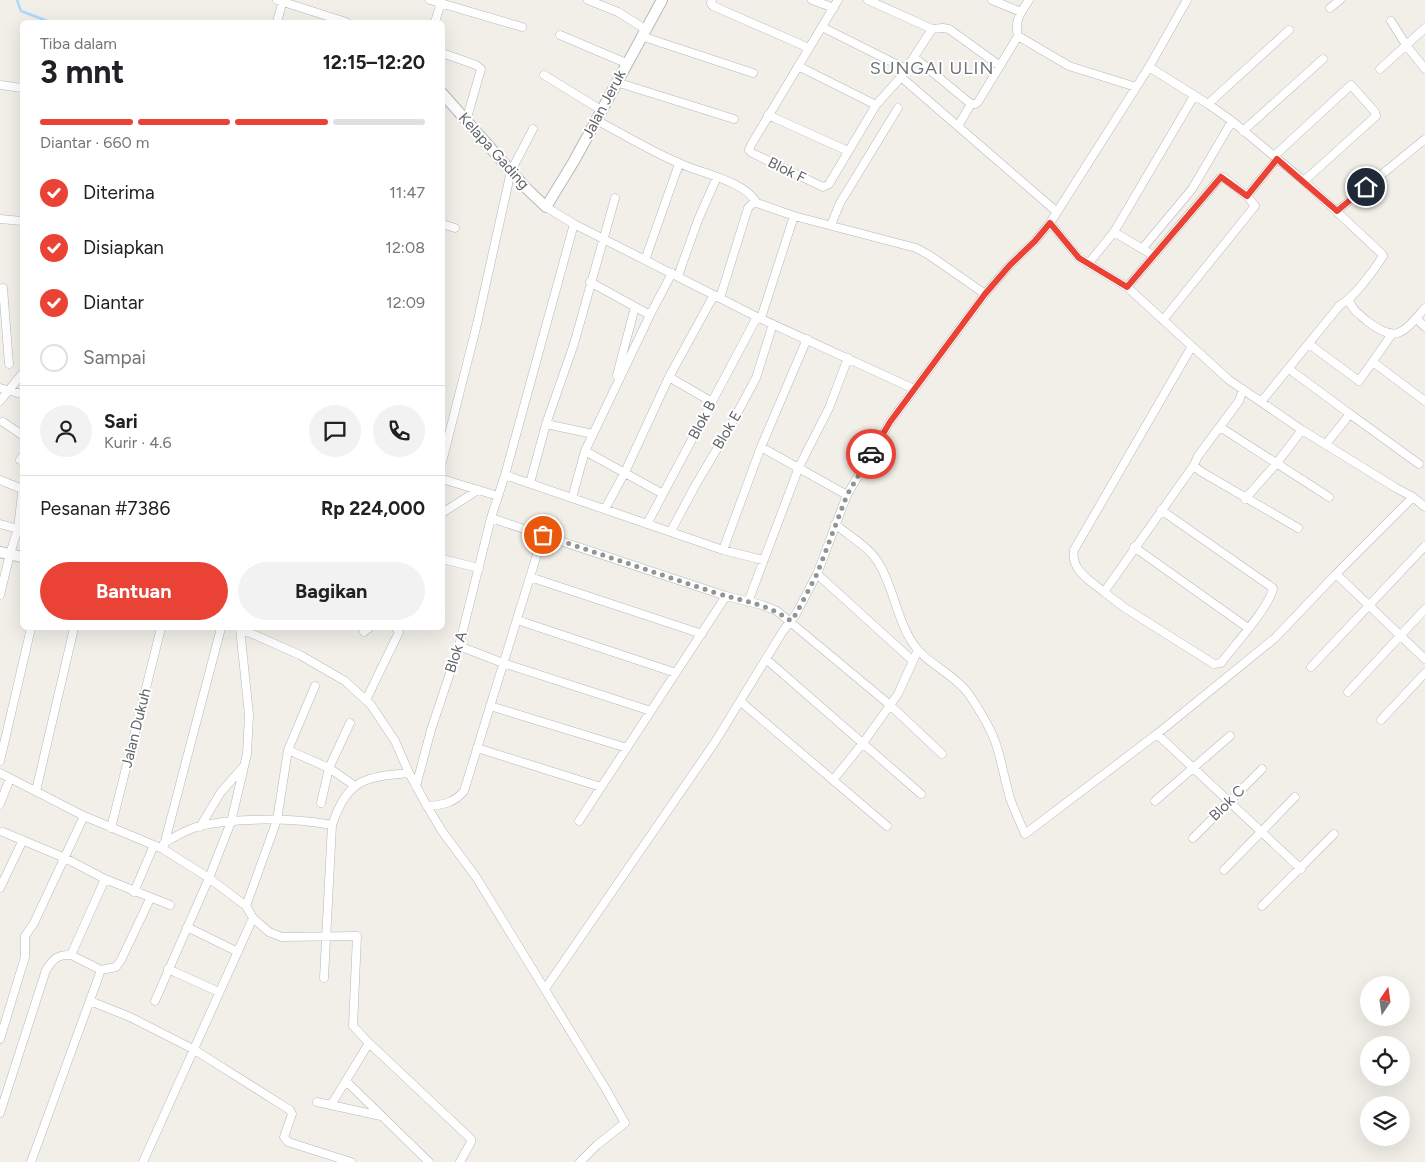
<!DOCTYPE html>
<html lang="id">
<head>
<meta charset="utf-8">
<style>
	:root { --surface:#fff; --page:#f2f2f2; --text:#202124; --muted:#757577; --line:#e0e0e0; --accent:#ea4335 }
	body { margin:0; font-family:Figtree,sans-serif; background:var(--page); color:var(--text); height:100vh; display:flex; flex-direction:column; font-size:19px; white-space:nowrap }
	* { box-sizing:border-box; margin:0 }
	p { font-size:16px; color:var(--muted) }
	.icon { flex:none; width:28px; height:28px; fill:none; stroke:currentColor; stroke-width:2; stroke-linecap:round; stroke-linejoin:round }
	.map { position:relative; flex:1; overflow:hidden }
	.sheet { position:absolute; left:20px; top:20px; width:425px; height:610px; display:flex; flex-direction:column; background:var(--surface); border-radius:8px; box-shadow:0 5px 20px #0002 }
	.sheet>* { flex:none }
	.needle { width:32px; rotate:13deg }
	.buttons { position:absolute; left:1360px; top:976px; display:grid; gap:10px }
	.buttons a { display:grid; place-items:center; width:50px; height:50px; border-radius:50%; background:var(--surface); box-shadow:0 5px 20px #0002; font-size:25px }
	.pin { position:absolute; display:grid; place-items:center; width:42px; height:42px; color:#fff; margin:-21px; border:2px solid #fff; border-radius:50%; box-shadow:0 1px 5px #0007 }
	.courier { position:absolute; display:grid; place-items:center; width:50px; height:50px; margin:-25px; border:4px solid #ea4335; border-radius:50%; background:#fff; color:#222; box-shadow:0 1px 6px #0007 }
	.summary em { font-style:normal; font-weight:700 }
	.summary div { display:flex; flex-direction:column-reverse }
	.summary { display:flex; align-items:center; justify-content:space-between; height:85px; padding:0 20px }
	h1 { font-size:32px; font-weight:700; line-height:38px }
	.bar { display:grid; grid-template-columns:repeat(4,1fr); gap:8px 5px; align-content:center; height:60px; padding:0 20px }
	.bar i { height:6px; border-radius:4px; background:var(--line) }
	.bar .active { background:var(--accent) }
	.bar p { grid-column:span 4 }
	.line { display:flex; align-items:center; gap:12px; padding:0 20px; border-top:1px solid var(--line) }
	.line div { flex:1 }
	.round { display:grid; place-items:center; flex:none; width:52px; height:52px; border-radius:26px; background:var(--page) }
	ol { padding:0 20px; list-style:none }
	li { display:flex; align-items:center; gap:15px; height:55px }
	li p { margin-inline-start:auto }
	li .icon { padding:5px; border-radius:50%; background:var(--accent); color:#fff; stroke-width:4 }
	li:last-child { color:var(--muted) }
	li i { width:28px; height:28px; border:2px solid var(--line); border-radius:50% }
	.action { display:flex; gap:10px; margin-top:auto; padding:10px 20px }
	.action a { flex:1; height:58px; border-radius:30px; background:var(--accent); color:#fff; font-size:20px; font-weight:700; line-height:58px; text-align:center }
	.action a+a { background:var(--page); color:var(--text) }
	.map>svg:first-child { display:block }
	.lines { fill:none; stroke-linecap:round; stroke-linejoin:round }
	.stream { stroke:#aadaff; stroke-width:2.5 }
	.minor-casing { stroke:#b5b8bc; stroke-width:9 }
	.tertiary-casing { stroke:#b5b8bc; stroke-width:12 }
	.minor { stroke:#fff; stroke-width:8 }
	.tertiary { stroke:#fff; stroke-width:10 }
	.done { stroke:#929495; stroke-width:5; stroke-dasharray:0 9 }
	.route { stroke:#ea4335; stroke-width:6 }
	.labels { text-anchor:middle; dominant-baseline:central; stroke-width:4; stroke-linejoin:round; paint-order:stroke }
	.street-label { font-size:15px; fill:#5f6368; stroke:#fff }
	.quarter-label { font-size:18px; letter-spacing:1px; fill:#70757a; stroke:#fff }
</style>
</head>
<body>
<div class="map">
<svg width="1425" height="1162" viewBox="0 0 1425 1162">
	<rect width="100%" height="100%" fill="#f1efe8"/>
	<g class="lines">
		<path class="stream" d="M17,0l4,11 29,11"/>
		<g class="minor-casing">
			<path id="minor" d="M277,0l69,22
				M430,0l92,27
				M588,0l30,12 27,17
				M712,0l-1,3 2,3 96,42
				M812,0l22,8
				M838,0l-87,145 -2,5 3,3 71,34 6,-3 47,-79 25,-28 31,-48
				M868,0l64,29 11,-1 6,1 51,37
				M992,0l29,12
				M1330,8l10,-8
				M1391,21l15,24 19,24
				M277,22l6,-22
				M435,22l7,-22
				M822,27l84,42
				M560,35l66,28
				M641,36l112,37
				M1018,36l51,30 67,21
				M442,53l34,12 5,4 -15,52
				M914,57l57,47
				M798,66l78,39
				M1149,67l59,37 24,17 72,60 78,73 1,2c-9,14 -29,42 -43,49l-79,97
				M1380,69l45,-41
				M544,75l57,35
				M901,77l156,135
				M616,82l118,37
				M0,85l22,3
				M1208,104l81,-74
				M768,115l80,36
				M596,120c27,14 54,31 83,43 23,11 64,17 78,40
				M958,126l13,-22h4l3,-2 40,-66c-4,-15 3,-24 11,-36
				M1243,131l80,-72
				M1274,156l77,-71 24,27 1,4 -72,65
				M1247,196l30,-37
				M546,207l28,17 183,93 157,72
				M1337,211l88,-72
				M0,219l22,2
				M1050,223l29,35 48,29 102,93 73,50 94,58 17,9
				M442,224l13,4
				M831,225l9,-22 58,-95
				M1114,232l40,24
				M1142,249l50,-60 40,-68
				M645,260l34,-96
				M1088,264l26,-32 80,-136
				M678,276l20,-56 19,-43
				M590,282l60,33
				M1127,287l93,-109 3,-1 24,19 8,10 -92,114
				M3,288l6,76
				M720,298l28,-90 4,-4 5,-1 37,13 122,32 13,7 56,39
				M1349,300c3,10 10,14 18,21 30,23 36,12 58,-13
				M761,318l33,-102
				M1416,318l9,9
				M1309,344l50,37 33,-47
				M1373,362l52,39
				M1289,369l61,45 -24,30
				M617,375l18,-68
				M669,377l43,25
				M0,388l22,6
				M0,401l22,-27
				M1350,414l69,50
				M3,422l19,13
				M546,424l47,10
				M1220,427l109,70
				M761,447l86,48
				M585,451l78,43
				M20,460l2,-3
				M442,462l35,-138 34,-153 22,-42
				M1194,465l6,6 98,57
				M505,475l218,75 40,10
				M442,479l56,17
				M0,480l22,9
				M530,483l16,-59 28,-80 41,-146
				M572,498l13,-47 65,-136 22,-42
				M1245,499l31,-35 26,-34
				M605,509l20,-37 44,-95 45,-82
				M1161,510l112,78c-2,17 -40,59 -52,75l-7,1 -89,-56 -21,-16 90,-127 4,-9 41,-55 4,-12
				M442,513l36,-23
				M491,518l235,78 36,9 15,6 113,94 52,49
				M0,524l22,6
				M647,524l110,-207
				M835,524c14,12 34,23 43,38 16,25 18,56 34,80 13,21 41,31 56,51 11,16 23,35 29,54 5,17 8,34 13,51 4,12 10,24 15,36l132,-100 118,-96 61,-64 77,-77 12,10
				M671,531l24,-45 32,-54 29,-54 17,-54
				M1134,547l114,81
				M723,550l38,-103 46,-108
				M442,559l37,9
				M817,574l96,87
				M1336,574l89,85
				M530,577l172,57
				M1104,592c-13,-11 -34,-22 -30,-42l118,-204
				M0,595l10,-41 8,-26 4,-34
				M748,602l51,-135 30,-59 19,-50
				M517,620l159,53
				M239,628l61,27 45,26 26,24 24,36 14,32 18,33 15,25 34,46 128,209 21,37 -28,22 -17,17
				M364,632l5,-4
				M459,646l44,17 148,48
				M766,659l155,135
				M1311,667l114,-121
				M1348,692l77,-83
				M366,700l33,-68 -3,-4
				M740,701l147,125
				M490,706l137,42
				M1381,720l44,-47
				M1157,734l144,135
				M477,748l124,39
				M288,750l41,18 26,18
				M0,761l31,-133
				M0,773l84,43 79,33 46,29 37,28 7,12 16,14 13,5 75,-1 -4,90 16,17 102,96v3l-11,20
				M833,780l30,-37 35,-49 20,-44
				M416,786l15,-56 28,-84 32,-128 14,-43 69,-251
				M36,791l38,-163
				M1155,801l75,-65
				M321,803l8,-35 21,-45
				M0,804l10,-26
				M427,806c16,-1 27,-3 37,-15l79,-256
				M579,821l147,-225
				M200,827l21,-35 23,-26
				M111,828l50,-200
				M3,832l62,26 40,21 65,26
				M1193,838l69,-69
				M164,843c10,-6 21,-12 32,-16 38,-10 97,-9 136,-2
				M163,849l58,-221
				M1224,870l71,-73
				M0,888l23,-48
				M134,892l20,-47
				M246,906l31,-86 11,-70 27,-64
				M1262,906l72,-72
				M187,927l51,25
				M71,955l30,15
				M168,969l51,23
				M324,978l8,-153c16,-46 32,-48 77,-52
				M545,989l170,-247 68,-111 13,-17 21,-40 30,-79 43,-73 95,-128 25,-29 25,-24 15,-18 99,-156 38,-67
				M90,1001l40,16 63,32 97,61 2,4 -8,23 4,5 63,20
				M155,1001l54,-123 22,-56 16,-68 2,-39 -9,-87
				M0,1039l25,-82v-21l9,-13 50,-107
				M346,1081l83,81
				M317,1102l64,14
				M331,1105l38,-62
				M0,1113l46,-143c7,-11 12,-16 25,-15l34,-76
				M31,1162l70,-192 15,-3 5,-7 29,-61
				M143,1162l110,-244"/>
		</g>
		<g class="tertiary-casing">
			<path id="tertiary" d="M442,93l82,93 22,21 28,-46 88,-161
				M0,552l22,5"/>
		</g>
		<use href="#minor" class="minor"/>
		<use href="#tertiary" class="tertiary"/>
	</g>
	<g class="lines">
		<path class="done" d="M543,535c57,19 113,38 170,57 30,10 51,10 78,29l5,-7 21,-40 30,-79 24,-41"/>
		<path class="route" d="M871,454l19,-32 95,-128 25,-29 25,-24 15,-18 29,35 48,29 94,-110 26,19 30,-37 60,52 29,-24"/>
	</g>
	<g class="labels">
		<g class="street-label">
			<text transform="translate(604 104) rotate(-62)">Jalan Jeruk</text>
			<text transform="translate(494 151) rotate(48)">Kelapa Gading</text>
			<text transform="translate(787 170) rotate(26)">Blok F</text>
			<text transform="translate(702 420) rotate(-62)">Blok B</text>
			<text transform="translate(727 430) rotate(-59)">Blok E</text>
			<text transform="translate(456 652) rotate(-73)">Blok A</text>
			<text transform="translate(136 728) rotate(-76)">Jalan Dukuh</text>
			<text transform="translate(1227 803) rotate(-45)">Blok C</text>
		</g>
		<g class="quarter-label">
			<text x="932" y="68">SUNGAI ULIN</text>
		</g>
	</g>
</svg>
<div class="buttons">
<a><svg class="needle" viewBox="-14 -14 28 28"><path d="M0-13l5 13h-10z" fill="#e53935"/><path d="M0 13l5-13h-10z" fill="#757577"/></svg></a>
<a><svg class="icon" aria-label="locate" viewBox="0 0 24 24"><circle cx="12" cy="12" r="6"/><path d="M12 2v4M12 18v4M2 12h4M18 12h4"/></svg></a>
<a><svg class="icon" aria-label="layers" viewBox="0 0 24 24"><path d="M12 4l9 5-9 5-9-5zM3 14l9 5 9-5"/></svg></a>
</div>
<div class="pin" style="left:543px;top:535px;background:#ea580c"><svg class="icon" aria-label="bag" viewBox="0 0 24 24"><path d="M5 8h14l-1 12H6zM9 8a3 3 0 0 1 6 0"/></svg></div>
<div class="pin" style="left:1366px;top:187px;background:#1f2937"><svg class="icon" aria-label="home" viewBox="0 0 24 24"><path d="M3 11l9-7 9 7M6 9v11h12V9"/></svg></div>
<div class="courier" style="left:871px;top:454px"><svg class="icon" aria-label="car" viewBox="0 0 24 24"><path d="M5 17H2v-5l4-1 3-4h7l3 4 3 1v5h-3M9 17h6M6 11h13"/><circle cx="7" cy="17" r="2"/><circle cx="17" cy="17" r="2"/></svg></div>
<section class="sheet">
<div class="summary"><div><h1>3 mnt</h1><p>Tiba dalam</p></div><em>12:15–12:20</em></div>
<div class="bar"><i class="active"></i><i class="active"></i><i class="active"></i><i></i><p>Diantar · 660 m</p></div>
<ol>
<li><svg class="icon" aria-label="check" viewBox="0 0 24 24"><path d="M5 12l5 5 9-10"/></svg>Diterima<p>11:47</p></li>
<li><svg class="icon" aria-label="check" viewBox="0 0 24 24"><path d="M5 12l5 5 9-10"/></svg>Disiapkan<p>12:08</p></li>
<li><svg class="icon" aria-label="check" viewBox="0 0 24 24"><path d="M5 12l5 5 9-10"/></svg>Diantar<p>12:09</p></li>
<li><i></i>Sampai</li>
</ol>
<div class="line" style="height:90px"><a class="round"><svg class="icon" aria-label="person" viewBox="0 0 24 24"><circle cx="12" cy="8" r="4"/><path d="M4 21q1-7 8-7t8 7"/></svg></a><div><b>Sari</b><p>Kurir · 4.6</p></div><a class="round"><svg class="icon" aria-label="chat" viewBox="0 0 24 24"><path d="M4 5h16v11H9l-5 4z"/></svg></a><a class="round"><svg class="icon" aria-label="phone" viewBox="0 0 24 24"><path d="M5 4h4l2 5-3 2q2 4 5 5l2-3 5 2v4C11 20 4 13 5 4z"/></svg></a></div>
<div class="line" style="height:65px"><div>Pesanan #7386</div><b>Rp 224,000</b></div>
<div class="action"><a>Bantuan</a><a>Bagikan</a></div>
</section>
</div>
</body>
</html>
